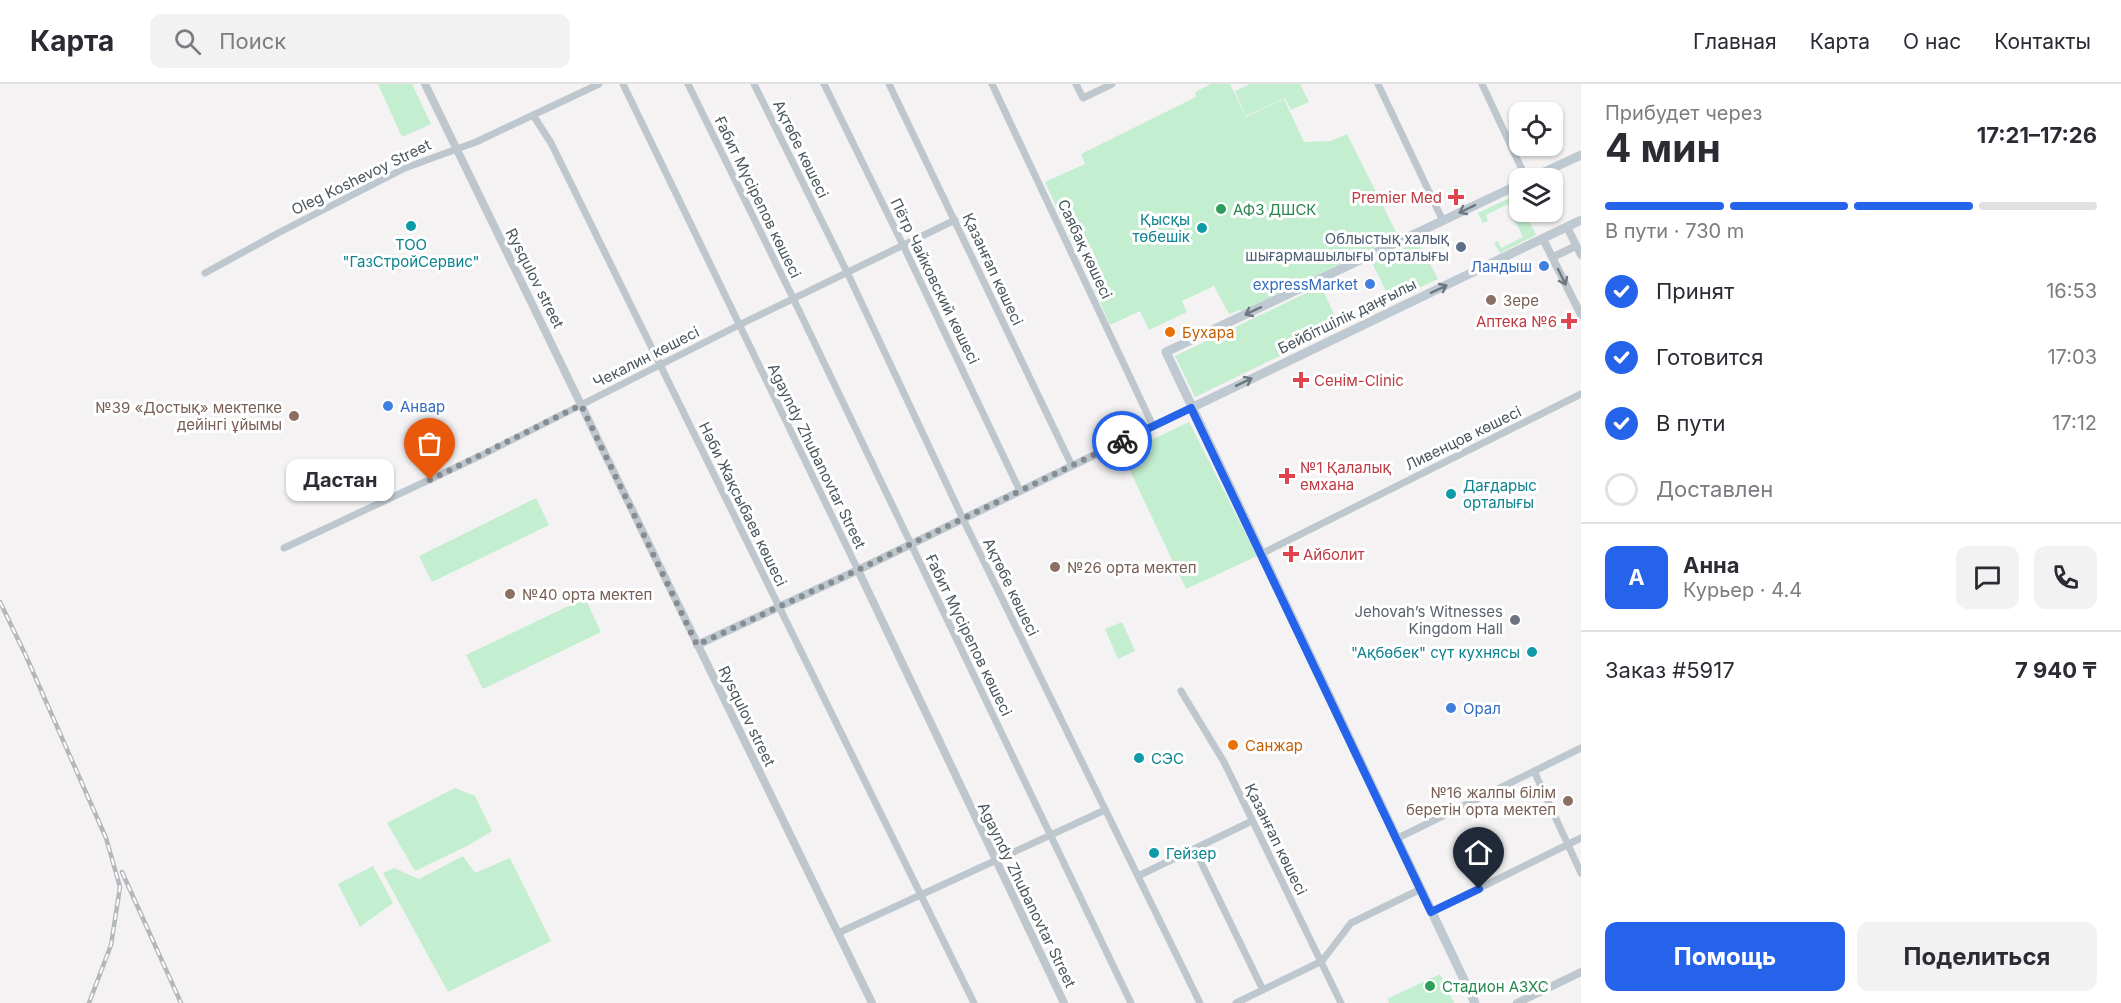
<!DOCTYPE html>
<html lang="ru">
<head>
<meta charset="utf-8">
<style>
	:root { --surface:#fff; --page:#f2f2f3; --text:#2b2b33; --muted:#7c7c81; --line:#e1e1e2; --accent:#2563eb }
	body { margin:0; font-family:Inter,sans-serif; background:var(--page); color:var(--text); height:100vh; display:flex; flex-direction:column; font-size:22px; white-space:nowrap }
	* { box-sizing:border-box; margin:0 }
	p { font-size:20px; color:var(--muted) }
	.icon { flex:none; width:33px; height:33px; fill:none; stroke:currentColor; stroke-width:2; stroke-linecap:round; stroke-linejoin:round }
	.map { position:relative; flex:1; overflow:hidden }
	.side { display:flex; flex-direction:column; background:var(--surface); width:540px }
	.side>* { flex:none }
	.tools { position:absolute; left:1509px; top:18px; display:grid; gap:12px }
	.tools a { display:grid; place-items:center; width:54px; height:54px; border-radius:12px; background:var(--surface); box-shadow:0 2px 4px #0004; font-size:30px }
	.pin { position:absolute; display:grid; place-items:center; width:51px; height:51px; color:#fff; margin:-62px -26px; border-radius:50% 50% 50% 0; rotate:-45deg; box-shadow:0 0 6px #0007 }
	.pin .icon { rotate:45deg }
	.courier { position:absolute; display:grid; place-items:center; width:60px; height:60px; margin:-30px; border:4px solid #2563eb; border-radius:50%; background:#fff; color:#222; box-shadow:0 2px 8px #0007 }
	.bubble { position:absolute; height:42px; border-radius:12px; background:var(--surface); box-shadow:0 2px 4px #0004; font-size:20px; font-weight:700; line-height:42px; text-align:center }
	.overview em { font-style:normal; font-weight:700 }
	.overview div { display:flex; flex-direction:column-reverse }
	.overview { display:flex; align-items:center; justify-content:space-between; height:102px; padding:0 24px }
	h1 { font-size:39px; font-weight:700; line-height:45px }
	.bar { display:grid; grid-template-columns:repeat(4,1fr); gap:9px 6px; align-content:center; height:72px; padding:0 24px }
	.bar i { height:8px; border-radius:4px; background:var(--line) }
	.bar .on { background:var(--accent) }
	.bar p { grid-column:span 4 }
	.line { display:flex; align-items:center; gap:15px; padding:0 24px; border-top:2px solid var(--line) }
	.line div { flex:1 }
	.round { display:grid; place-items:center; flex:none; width:63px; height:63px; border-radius:12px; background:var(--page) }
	ol { padding:0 24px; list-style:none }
	li { display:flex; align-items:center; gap:18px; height:66px }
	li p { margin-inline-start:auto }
	li .icon { padding:6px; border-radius:50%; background:var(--accent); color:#fff; stroke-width:4 }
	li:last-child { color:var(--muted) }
	li i { width:33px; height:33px; border:3px solid var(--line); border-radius:50% }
	.cta { display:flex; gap:12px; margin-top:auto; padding:12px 24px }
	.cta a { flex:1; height:69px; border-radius:12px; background:var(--accent); color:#fff; font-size:24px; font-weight:700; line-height:69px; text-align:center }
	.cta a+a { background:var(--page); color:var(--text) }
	header { display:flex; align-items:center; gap:36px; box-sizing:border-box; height:84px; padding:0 30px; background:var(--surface); border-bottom:2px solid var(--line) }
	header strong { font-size:28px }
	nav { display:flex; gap:33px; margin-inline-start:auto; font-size:21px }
	.search { width:420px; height:54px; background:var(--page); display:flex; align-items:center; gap:15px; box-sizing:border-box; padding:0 21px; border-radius:12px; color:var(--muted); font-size:22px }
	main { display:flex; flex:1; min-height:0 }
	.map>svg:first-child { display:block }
	.green { fill:#c4eed0 }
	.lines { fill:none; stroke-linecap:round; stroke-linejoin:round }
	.minor { stroke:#bec7cd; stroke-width:7 }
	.tertiary { stroke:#bec7cd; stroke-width:8 }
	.secondary { stroke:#bfc9d2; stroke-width:9 }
	.rail-casing { stroke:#b4b7bb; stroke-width:4.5 }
	.rail { stroke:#fff; stroke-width:2; stroke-dasharray:7; stroke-linecap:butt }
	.oneway { stroke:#6d7881 }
	.oneway2 { stroke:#6d787f }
	.done { stroke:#868d92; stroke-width:6; stroke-dasharray:0 10.8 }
	.route { stroke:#2563eb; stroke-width:8 }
	.health-dot { fill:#e0444e; stroke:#fff; stroke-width:2 }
	.leisure-dot { fill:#2e9e5b; stroke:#fff; stroke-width:2 }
	.culture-dot { fill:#0f9aa8; stroke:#fff; stroke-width:2 }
	.service-dot { fill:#5c6f8a; stroke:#fff; stroke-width:2 }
	.shop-dot { fill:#3f7fe0; stroke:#fff; stroke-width:2 }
	.education-dot { fill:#8d6e63; stroke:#fff; stroke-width:2 }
	.food-dot { fill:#e8710a; stroke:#fff; stroke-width:2 }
	.worship-dot { fill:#6b7280; stroke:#fff; stroke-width:2 }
	.labels { text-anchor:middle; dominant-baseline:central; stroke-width:6; stroke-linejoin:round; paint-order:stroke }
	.street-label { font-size:15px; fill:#4a565e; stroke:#fff }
	.health-label { font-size:15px; fill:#be3a42; stroke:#fff; text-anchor:start }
	.leisure-label { font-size:15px; fill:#27864d; stroke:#fff; text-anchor:start }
	.culture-label { font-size:15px; fill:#0d838f; stroke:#fff; text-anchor:start }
	.service-label { font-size:15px; fill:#4e5e75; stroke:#fff; text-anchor:end }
	.shop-label { font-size:15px; fill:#366cbe; stroke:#fff; text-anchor:end }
	.education-label { font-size:15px; fill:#785e54; stroke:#fff; text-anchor:start }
	.food-label { font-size:15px; fill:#c56008; stroke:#fff; text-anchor:start }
	.worship-label { font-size:15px; fill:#5b616d; stroke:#fff; text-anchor:end }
</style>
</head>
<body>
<header>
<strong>Карта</strong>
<div class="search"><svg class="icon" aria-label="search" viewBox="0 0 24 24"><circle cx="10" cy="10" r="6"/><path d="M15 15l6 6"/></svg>Поиск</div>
<nav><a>Главная</a><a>Карта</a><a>О нас</a><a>Контакты</a></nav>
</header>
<main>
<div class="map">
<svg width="1581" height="919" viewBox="0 0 1581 919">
	<rect width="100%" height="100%" fill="#f4f2f2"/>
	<path class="green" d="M378,0h34l19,40 -29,13z
		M1211,0h19l16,33 38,-18 20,43 27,-1 16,-7 51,102 -154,75 -5,-1 -10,4 -15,-28 -32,15 5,11 -38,18 -9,-19 -30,14 -23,-52 3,-9 7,-4 -6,-13 -8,4 -8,-3 -30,-66 40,-18 -4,-10 115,-57 -1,-5z
		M1250,0h50l9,18 -18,8 -6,-12 -39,18 -11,-25z
		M1516,111l3,7 1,10h5l-10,5 -7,-13 -22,11 2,6 -5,2 -5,-10z
		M1527,132l9,19 -36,18 -6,-10 4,-2 3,7 22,-11 -8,-16z
		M1418,157l20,38 -47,22 -19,-38z
		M1321,202l19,41 -145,70 -20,-41z
		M1189,338l68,134 -71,33 -64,-135z
		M536,414l13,27 -117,57 -13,-26z
		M585,514l16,34 -118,57 -17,-34z
		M1122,538l13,29 -17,8 -13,-30z
		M455,704l20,8 17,35 -23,14 -54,26 -28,-48z
		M463,772l12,17 35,-15 41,83 -103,51 -65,-119 11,-5 25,11z
		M373,782l20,37 -33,24 -22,-43z
		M1440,890l14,29h-65l-2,-4z"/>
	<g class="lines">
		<path class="minor" d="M623,0l235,486
			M688,0l105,214 338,705
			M754,0l93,188 116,247 237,484
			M824,0l79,161 117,246
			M889,0l183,382
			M992,0l161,342
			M1076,0l7,14 29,-14
			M1378,0l65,137
			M1482,0l44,94
			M533,31l18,28 423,860
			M205,189l75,-41 125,-64 71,-26 123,-58
			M284,464l198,-93 257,-130 216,-105
			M1261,470l320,-160
			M1181,607l43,71 117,241
			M1534,687l47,102
			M1396,755l185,-91
			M1195,766l68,140
			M1138,792l114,-55
			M1431,828l150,-74
			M838,849l267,-123
			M1236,919l86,-42 29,-38 70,-34"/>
		<path class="tertiary" d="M425,0l447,919
			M1567,143l14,28
			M1543,155l38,76
			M1553,173l23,-11
			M858,486l206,433
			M697,561l161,-75 333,-162
			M1517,919l64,-31"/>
		<path class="secondary" d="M1531,94l50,-23
			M1191,324l390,-188
			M1475,919l-309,-651 354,-168"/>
		<g class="rail-casing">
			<path id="rail" d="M0,518l26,54 80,182 14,49 -9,58 -22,58
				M122,788l59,131"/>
		</g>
		<use href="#rail" class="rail"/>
	</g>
	<defs><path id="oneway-shaft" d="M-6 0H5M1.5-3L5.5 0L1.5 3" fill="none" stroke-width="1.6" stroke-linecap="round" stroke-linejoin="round" transform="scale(1.5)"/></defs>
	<g class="oneway">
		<use href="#oneway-shaft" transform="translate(1467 125) rotate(154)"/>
		<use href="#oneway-shaft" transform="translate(1439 205) rotate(-25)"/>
		<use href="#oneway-shaft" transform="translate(1253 227) rotate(155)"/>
		<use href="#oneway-shaft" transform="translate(1244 298) rotate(-26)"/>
	</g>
	<use class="oneway2" href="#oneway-shaft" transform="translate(1562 193) rotate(64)"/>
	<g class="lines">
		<path class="done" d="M430,396l151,-75 116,240 161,-75 264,-129"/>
		<path class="route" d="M1122,357l69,-33 240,504 48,-23"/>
	</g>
	<g class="health-dot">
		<path d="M1453 104h6v6h6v6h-6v6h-6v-6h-6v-6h6z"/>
		<path d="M1566 228h6v6h6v6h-6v6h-6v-6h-6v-6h6z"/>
		<path d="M1298 287h6v6h6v6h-6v6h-6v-6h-6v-6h6z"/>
		<path d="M1284 383h6v6h6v6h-6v6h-6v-6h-6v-6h6z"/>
		<path d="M1288 461h6v6h6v6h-6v6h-6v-6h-6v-6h6z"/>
	</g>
	<g class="leisure-dot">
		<circle cx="1221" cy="125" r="6"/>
		<circle cx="1430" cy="902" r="6"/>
	</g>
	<g class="culture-dot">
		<circle cx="411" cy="142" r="6"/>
		<circle cx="1202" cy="144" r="6"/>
		<circle cx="1451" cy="410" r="6"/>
		<circle cx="1532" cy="568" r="6"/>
		<circle cx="1139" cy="674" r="6"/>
		<circle cx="1154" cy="769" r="6"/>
	</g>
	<circle class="service-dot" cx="1461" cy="163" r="6"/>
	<g class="shop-dot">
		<circle cx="1544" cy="182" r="6"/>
		<circle cx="1370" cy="200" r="6"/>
		<circle cx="388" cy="322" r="6"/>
		<circle cx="1451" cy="624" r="6"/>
	</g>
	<g class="education-dot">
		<circle cx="1491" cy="216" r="6"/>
		<circle cx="294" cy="332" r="6"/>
		<circle cx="1055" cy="483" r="6"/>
		<circle cx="510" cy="510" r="6"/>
		<circle cx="1568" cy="717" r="6"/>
	</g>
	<g class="food-dot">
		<circle cx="1170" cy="248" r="6"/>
		<circle cx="1233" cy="661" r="6"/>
	</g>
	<circle class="worship-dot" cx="1515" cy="536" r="6"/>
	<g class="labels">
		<g class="street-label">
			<text transform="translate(801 65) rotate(64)">Ақтөбе көшесі</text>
			<text transform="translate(361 93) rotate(-26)">Oleg Koshevoy Street</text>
			<text transform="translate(758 113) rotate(64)">Ғабит Мүсірепов көшесі</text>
			<text transform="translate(1085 165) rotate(65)">Саябақ көшесі</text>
			<text transform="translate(993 185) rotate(65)">Қазанғап көшесі</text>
			<text transform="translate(535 194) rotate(63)">Rysqulov street</text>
			<text transform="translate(935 197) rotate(64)">Пётр Чайковский көшесі</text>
			<text transform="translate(1347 232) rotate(-26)">Бейбітшілік даңғылы</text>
			<text transform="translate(646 273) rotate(-27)">Чекалин көшесі</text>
			<text transform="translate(1463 354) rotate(-26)">Ливенцов көшесі</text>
			<text transform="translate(817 372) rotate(64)">Agayndy Zhubanovtar Street</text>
			<text transform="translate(743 420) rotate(64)">Нәби Жақсыбаев көшесі</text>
			<text transform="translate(1011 503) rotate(64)">Ақтөбе көшесі</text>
			<text transform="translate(969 551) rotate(64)">Ғабит Мүсірепов көшесі</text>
			<text transform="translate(747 632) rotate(64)">Rysqulov street</text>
			<text transform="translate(1276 755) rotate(64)">Қазанғап көшесі</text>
			<text transform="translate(1027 811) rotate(64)">Agayndy Zhubanovtar Street</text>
		</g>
		<g class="health-label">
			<text x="1442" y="113" text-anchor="end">Premier Med</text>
			<text x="1557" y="237" text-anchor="end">Аптека №6</text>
			<text x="1314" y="296">Сенім-Clinic</text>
			<text x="1300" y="383">№1 Қалалық<tspan x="1300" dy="17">емхана</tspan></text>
			<text x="1303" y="470">Айболит</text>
		</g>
		<g class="leisure-label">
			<text x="1233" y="125">АФЗ ДШСК</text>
			<text x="1442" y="902">Стадион АЗХС</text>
		</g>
		<g class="culture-label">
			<text x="1190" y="135" text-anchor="end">Қысқы<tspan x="1190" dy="17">төбешік</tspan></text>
			<text x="411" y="160" text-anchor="middle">ТОО<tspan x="411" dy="17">"ГазСтройСервис"</tspan></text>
			<text x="1463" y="401">Дағдарыс<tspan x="1463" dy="17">орталығы</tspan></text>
			<text x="1520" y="568" text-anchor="end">"Ақбөбек" сүт кухнясы</text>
			<text x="1151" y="674">СЭС</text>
			<text x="1166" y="769">Гейзер</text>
		</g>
		<g class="service-label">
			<text x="1449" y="154">Облыстық халық<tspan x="1449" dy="17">шығармашылығы орталығы</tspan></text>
		</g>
		<g class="shop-label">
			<text x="1532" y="182">Ландыш</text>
			<text x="1358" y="200">expressMarket</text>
			<text x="400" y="322" text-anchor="start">Анвар</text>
			<text x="1463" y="624" text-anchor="start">Орал</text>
		</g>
		<g class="education-label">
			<text x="1503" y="216">Зере</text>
			<text x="282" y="323" text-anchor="end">№39 «Достық» мектепке<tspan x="282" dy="17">дейінгі ұйымы</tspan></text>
			<text x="1067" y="483">№26 орта мектеп</text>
			<text x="522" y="510">№40 орта мектеп</text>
			<text x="1556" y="708" text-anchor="end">№16 жалпы білім<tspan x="1556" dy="17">беретін орта мектеп</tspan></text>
		</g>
		<g class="food-label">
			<text x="1182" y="248">Бухара</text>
			<text x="1245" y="661">Санжар</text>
		</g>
		<g class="worship-label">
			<text x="1503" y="527">Jehovah’s Witnesses<tspan x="1503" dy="17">Kingdom Hall</tspan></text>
		</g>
	</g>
</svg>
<div class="tools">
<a><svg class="icon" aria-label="locate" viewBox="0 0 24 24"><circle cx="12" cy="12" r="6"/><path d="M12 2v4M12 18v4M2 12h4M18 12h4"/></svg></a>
<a><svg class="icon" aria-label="layers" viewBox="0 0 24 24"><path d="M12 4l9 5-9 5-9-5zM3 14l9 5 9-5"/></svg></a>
</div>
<div class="pin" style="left:430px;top:396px;background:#ea580c"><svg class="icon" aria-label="bag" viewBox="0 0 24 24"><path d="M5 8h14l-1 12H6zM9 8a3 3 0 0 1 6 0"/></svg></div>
<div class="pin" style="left:1479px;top:805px;background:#1f2937"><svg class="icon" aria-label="home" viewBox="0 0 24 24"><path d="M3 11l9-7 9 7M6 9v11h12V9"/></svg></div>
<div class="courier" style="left:1122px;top:357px"><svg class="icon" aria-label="bike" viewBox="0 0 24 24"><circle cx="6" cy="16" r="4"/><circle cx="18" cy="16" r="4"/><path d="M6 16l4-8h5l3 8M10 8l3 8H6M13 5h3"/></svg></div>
<div class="bubble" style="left:286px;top:375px;width:108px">Дастан</div>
</div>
<section class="side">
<div class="overview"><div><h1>4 мин</h1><p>Прибудет через</p></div><em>17:21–17:26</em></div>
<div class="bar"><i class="on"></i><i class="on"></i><i class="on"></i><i></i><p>В пути · 730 m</p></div>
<ol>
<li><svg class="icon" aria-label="check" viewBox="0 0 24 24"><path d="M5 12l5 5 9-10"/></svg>Принят<p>16:53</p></li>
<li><svg class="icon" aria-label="check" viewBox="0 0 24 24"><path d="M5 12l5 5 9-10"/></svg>Готовится<p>17:03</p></li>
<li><svg class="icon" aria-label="check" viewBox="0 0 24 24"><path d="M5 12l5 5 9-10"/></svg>В пути<p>17:12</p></li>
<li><i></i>Доставлен</li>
</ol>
<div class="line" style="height:108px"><b class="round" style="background:var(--accent);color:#fff">А</b><div><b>Анна</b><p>Курьер · 4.4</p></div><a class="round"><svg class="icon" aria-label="chat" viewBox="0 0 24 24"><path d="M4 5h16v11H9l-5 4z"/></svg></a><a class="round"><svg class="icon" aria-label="phone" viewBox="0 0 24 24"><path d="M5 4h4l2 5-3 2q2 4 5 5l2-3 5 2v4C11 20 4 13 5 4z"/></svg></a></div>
<div class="line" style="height:78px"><div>Заказ #5917</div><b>7 940 ₸</b></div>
<div class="cta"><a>Помощь</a><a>Поделиться</a></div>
</section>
</main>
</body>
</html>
